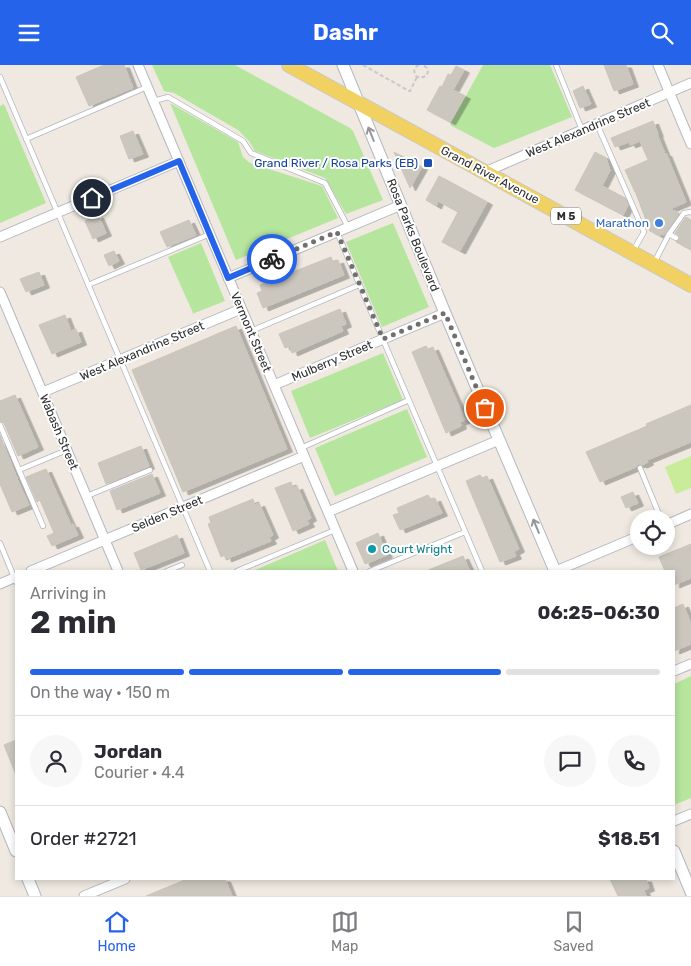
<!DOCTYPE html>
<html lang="en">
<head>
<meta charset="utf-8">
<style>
	:root { --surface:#fff; --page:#f7f7f7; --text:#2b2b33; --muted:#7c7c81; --line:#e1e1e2; --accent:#2563eb }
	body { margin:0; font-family:Rubik,sans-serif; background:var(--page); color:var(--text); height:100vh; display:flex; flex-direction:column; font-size:19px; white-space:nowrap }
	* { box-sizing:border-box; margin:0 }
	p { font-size:16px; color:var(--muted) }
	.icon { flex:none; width:28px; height:28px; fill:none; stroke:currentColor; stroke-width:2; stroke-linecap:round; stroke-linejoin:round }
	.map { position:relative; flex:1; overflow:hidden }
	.details { position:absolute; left:15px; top:505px; width:660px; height:310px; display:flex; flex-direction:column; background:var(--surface); border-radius:0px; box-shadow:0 2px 8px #0003 }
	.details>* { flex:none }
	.tools { position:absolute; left:630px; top:445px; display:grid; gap:10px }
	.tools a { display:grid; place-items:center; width:45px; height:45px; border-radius:50%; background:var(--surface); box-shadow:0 2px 8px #0003; font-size:25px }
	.pin { position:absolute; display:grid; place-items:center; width:42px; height:42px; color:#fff; margin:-21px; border:2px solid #fff; border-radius:50%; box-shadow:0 1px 5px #0007 }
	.courier { position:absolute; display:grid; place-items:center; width:50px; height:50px; margin:-25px; border:4px solid #2563eb; border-radius:50%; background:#fff; color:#222; box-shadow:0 1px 6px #0007 }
	.overview em { font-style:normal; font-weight:700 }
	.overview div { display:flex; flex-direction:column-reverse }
	.overview { display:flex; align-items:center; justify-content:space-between; height:85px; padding:0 15px }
	h1 { font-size:32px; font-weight:700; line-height:38px }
	.bar { display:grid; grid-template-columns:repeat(4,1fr); gap:8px 5px; align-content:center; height:60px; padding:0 15px }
	.bar i { height:6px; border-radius:4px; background:var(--line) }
	.bar .on { background:var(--accent) }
	.bar p { grid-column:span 4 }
	.line { display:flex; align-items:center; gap:12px; padding:0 15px; border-top:1px solid var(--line) }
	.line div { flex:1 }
	.round { display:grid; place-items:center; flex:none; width:52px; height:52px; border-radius:26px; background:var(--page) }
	header { display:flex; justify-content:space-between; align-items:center; height:65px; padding:0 15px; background:var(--accent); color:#fff; font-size:22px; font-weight:700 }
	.menu { display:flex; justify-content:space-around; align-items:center; height:70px; border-top:1px solid var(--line); background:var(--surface); font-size:14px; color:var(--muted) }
	.menu a { display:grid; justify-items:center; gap:2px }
	.menu .on { color:var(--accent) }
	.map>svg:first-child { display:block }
	.green { fill:#b6e59e }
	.pitch { fill:#c9ec9a }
	.building { fill:#cbc7bf; stroke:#cbc5ba; filter:url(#shadow) }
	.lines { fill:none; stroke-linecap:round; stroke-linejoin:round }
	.service-casing { stroke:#b4b7c1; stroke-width:6 }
	.minor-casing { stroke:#b4b7c1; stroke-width:11 }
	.tertiary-casing { stroke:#b4b7c1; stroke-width:13 }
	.primary-casing { stroke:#c9c9c9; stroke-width:16 }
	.path { stroke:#c9c9c9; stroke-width:2; stroke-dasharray:4 2.5; stroke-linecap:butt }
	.service { stroke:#fff; stroke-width:4.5 }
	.minor { stroke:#fff; stroke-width:9 }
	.tertiary { stroke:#fff; stroke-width:11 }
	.primary { stroke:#f2d163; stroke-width:14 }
	.oneway { stroke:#969696 }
	.done { stroke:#726f6d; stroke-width:5; stroke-dasharray:0 9 }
	.route { stroke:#2563eb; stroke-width:6 }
	.transit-dot { fill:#1a4fb4; stroke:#fff; stroke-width:2 }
	.shop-dot { fill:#3f7fe0; stroke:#fff; stroke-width:2 }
	.culture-dot { fill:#0f9aa8; stroke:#fff; stroke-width:2 }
	.labels { text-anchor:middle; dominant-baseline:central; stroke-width:4; stroke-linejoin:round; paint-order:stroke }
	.shield { fill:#fff; stroke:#6d6d6d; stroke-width:1 }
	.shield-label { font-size:11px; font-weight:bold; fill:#2e2e2e }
	.street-label { font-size:12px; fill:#2e2e2e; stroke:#fff }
	.transit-label { font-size:12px; fill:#164399; stroke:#fff; text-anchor:end }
	.shop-label { font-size:12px; fill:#366cbe; stroke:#fff; text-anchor:end }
	.culture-label { font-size:12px; fill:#0d838f; stroke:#fff; text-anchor:start }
</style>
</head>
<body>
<header><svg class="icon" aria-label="menu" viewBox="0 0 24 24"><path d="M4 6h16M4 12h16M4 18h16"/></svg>Dashr<svg class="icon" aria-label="search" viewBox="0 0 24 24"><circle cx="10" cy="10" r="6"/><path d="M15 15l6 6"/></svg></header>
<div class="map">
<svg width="691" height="831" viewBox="0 0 691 831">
	<defs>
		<filter id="shadow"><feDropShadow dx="5.5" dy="3" stdDeviation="0" flood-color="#0004"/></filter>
	</defs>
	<rect width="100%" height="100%" fill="#efe9e1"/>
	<path class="green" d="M152,0h83l115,63 3,3 30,69 -37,14 -21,-36 -70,-27 -6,-10 -11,-11 -64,-37 -10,-2z
		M483,0h67l22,52 -78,31 -44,-23z
		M170,38l68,39 5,15 7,6 72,23 16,32 -102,42z
		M4,39l42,99 -46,20v-117z
		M393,158l36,84 -47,20 -36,-85z
		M201,178l24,58 -33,13 1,-1 -25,-56z
		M383,288l20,47 -93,38 -19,-47z
		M407,344l20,48 -92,39 -20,-48z
		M325,475l13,31h-85z
		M691,611v122l-17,7v-121z"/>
	<path class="pitch" d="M691,391v32l-15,6 -11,-27z"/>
	<path class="building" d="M104,0h20l9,23 -44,18 -13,-29z
		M604,0h22l7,19 -19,7z
		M456,1l8,4 -11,20 12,6 -15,26 -23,-12 13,-24 2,1 6,-13 3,1z
		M583,21l8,18 -11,4 -7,-17z
		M653,56l5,13h-1l8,20 1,-1 20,49 -16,7 9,4 -15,22 -3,-1 -1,2 -10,-5 -15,-40v1l-10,-22 23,-10 -8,-19 -10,4 -1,-3 -14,5 -4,-9z
		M133,66l10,23 -14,5 -9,-23z
		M394,87l28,15 -12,21z
		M595,87l11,6 4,12 -8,16 23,12 3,7 -5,10 -48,-25z
		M439,111l48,26 -27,49 -18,-9 16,-30 -20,-11 -2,5 -10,-6z
		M98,150l8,18 -13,6 -8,-18z
		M686,152l5,3v30l-15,-8 3,-2 1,-3 -2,-2 -3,-2z
		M189,155l7,15 -29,12 -7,-15z
		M114,186l5,10 -10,5 -5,-11z
		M331,192l2,5 5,-2 6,15 -81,33 -6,-15 5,-2 -2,-6z
		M39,207l5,13 -18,7 -6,-13z
		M340,244l6,15 -5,2 2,5 -51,22 -2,-7 -5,2 -6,-14z
		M65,250l6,16 5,-2 5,13 -29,12 -13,-29z
		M236,261l51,123 -104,43 -51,-122z
		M426,281l2,3 5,-2 32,73 -5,2 1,4 -15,7 -34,-81z
		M15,330l23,52 -20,9 -14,-33 -4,-2v-20z
		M691,340v37l-44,18 1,2 -6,3 -4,-1 -2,3 -36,15 -14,-30 61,-26 -1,-2z
		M0,370l18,46 11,24 -17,7 -12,-28z
		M141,381l8,20 -43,18 -8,-21z
		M46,404l25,56 2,-1 5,11 -26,11 -5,-10 7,-3 -14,-33 -3,2 -11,-25z
		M152,409l8,19 -43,17 -7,-19z
		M480,410l2,3 5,-2 32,73 -5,3 2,4 -16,6 -34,-81z
		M291,417l2,6 4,-2 14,32 -4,2 2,4 -16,7 -18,-43z
		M633,427l5,11 -12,5 -5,-11z
		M428,430l3,5 4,-2 7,15 -42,17 -7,-15 6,-2 -2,-5z
		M253,434l2,6 4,-2 14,32 -4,2 2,4 -45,18 -1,-4 -4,2 -13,-33 3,-1 -2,-6z
		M378,468l9,22 -22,9 -9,-21z
		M177,470l7,18 -43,17 -7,-17z
		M691,479v34l-17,7v-14h-9l-6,-14z
		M463,491l7,15h-44z
		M683,539l8,20v20l-17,7v-43z
		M16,675v35l-12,-30z
		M187,814h38l7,17h-86z
		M610,814h36l3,9 -5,2 2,6h-28z"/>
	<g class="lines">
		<g class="service-casing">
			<path id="service" d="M556,0l26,65
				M0,12l210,494
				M154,36l14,-4 75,44 8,12 74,30 23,44
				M597,59l47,108 -11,19
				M26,74l121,-52
				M337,167l145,339
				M669,169l7,4
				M654,198l15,-29 15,-21 7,-1
				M88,220l122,-51
				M251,266l108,-46
				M0,360l19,45 48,-20
				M301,383l108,-48
				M640,403l21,51
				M19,405l24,56
				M87,431l63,-26
				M0,478l16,39
				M167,506l15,-6
				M237,506l98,-41
				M370,506l95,-39"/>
		</g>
		<g class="minor-casing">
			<path id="minor" d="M138,0l215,506
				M658,0l33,79
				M485,107l206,-89
				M0,172l179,-76
				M228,213l173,-73
				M0,227l118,279
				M274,320l171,-72
				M43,327l198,-83
				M328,447l171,-72
				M666,460l25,-11
				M31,506l273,-115
				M556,506l83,-35
				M0,519l16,-7
				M674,606l17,-7
				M674,756l17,-7
				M84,831l41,-17"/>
		</g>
		<g class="tertiary-casing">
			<path id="tertiary" d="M343,0l102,248 110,258
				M0,747l16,39
				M674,786l17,41
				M28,814l7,17"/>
		</g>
		<g class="primary-casing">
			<path id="primary" d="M289,0l402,220"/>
		</g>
		<path class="path" d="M363,0l46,26h1l7,-14
			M419,0c-5,2 -6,6 -3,11l4,2 6,-2 2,-4 -1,-4 -4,-3"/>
		<use href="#service" class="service"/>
		<use href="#minor" class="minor"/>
		<use href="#tertiary" class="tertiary"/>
		<use href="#primary" class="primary"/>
	</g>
	<defs><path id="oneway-shaft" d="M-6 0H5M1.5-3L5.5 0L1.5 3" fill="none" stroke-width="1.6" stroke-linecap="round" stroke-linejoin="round" transform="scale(1.25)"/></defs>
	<g class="oneway">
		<use href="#oneway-shaft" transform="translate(371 69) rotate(-112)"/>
		<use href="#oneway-shaft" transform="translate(536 461) rotate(-113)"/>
	</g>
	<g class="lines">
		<path class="done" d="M272,194l65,-27 46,107 62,-26 40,95"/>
		<path class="route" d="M92,133l87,-37 49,117 44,-19"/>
	</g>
	<rect class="transit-dot" x="423" y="93" width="10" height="10" rx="2.5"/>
	<circle class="shop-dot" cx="659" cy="158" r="5"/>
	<circle class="culture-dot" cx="372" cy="484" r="5"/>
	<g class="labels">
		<rect class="shield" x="551" y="142.5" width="30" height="17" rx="4"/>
		<g class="shield-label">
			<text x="566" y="151">M 5</text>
		</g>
		<g class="street-label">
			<text transform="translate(588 63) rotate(-23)">West Alexandrine Street</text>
			<text transform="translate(490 110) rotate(28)">Grand River Avenue</text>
			<text transform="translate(413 170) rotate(68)">Rosa Parks Boulevard</text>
			<text transform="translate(251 267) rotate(67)">Vermont Street</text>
			<text transform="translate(142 286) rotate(-23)">West Alexandrine Street</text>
			<text transform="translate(332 296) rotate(-23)">Mulberry Street</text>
			<text transform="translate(59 367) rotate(67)">Wabash Street</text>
			<text transform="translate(167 449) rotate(-23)">Selden Street</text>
		</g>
		<g class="transit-label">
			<text x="418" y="98">Grand River / Rosa Parks (EB)</text>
		</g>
		<g class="shop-label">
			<text x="649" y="158">Marathon</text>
		</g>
		<g class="culture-label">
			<text x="382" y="484">Court Wright</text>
		</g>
	</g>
</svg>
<div class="tools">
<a><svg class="icon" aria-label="locate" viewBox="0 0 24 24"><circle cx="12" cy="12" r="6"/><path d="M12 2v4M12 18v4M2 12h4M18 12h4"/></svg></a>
</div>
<div class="pin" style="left:485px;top:343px;background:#ea580c"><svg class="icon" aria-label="bag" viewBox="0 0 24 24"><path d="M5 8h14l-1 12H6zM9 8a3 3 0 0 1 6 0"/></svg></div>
<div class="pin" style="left:92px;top:133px;background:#1f2937"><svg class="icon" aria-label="home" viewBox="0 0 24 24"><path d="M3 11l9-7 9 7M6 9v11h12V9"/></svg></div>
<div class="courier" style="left:272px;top:194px"><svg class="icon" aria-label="bike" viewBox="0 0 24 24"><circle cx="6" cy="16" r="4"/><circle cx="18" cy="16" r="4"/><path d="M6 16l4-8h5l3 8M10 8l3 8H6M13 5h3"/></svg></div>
<section class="details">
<div class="overview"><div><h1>2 min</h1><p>Arriving in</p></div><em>06:25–06:30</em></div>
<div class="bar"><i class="on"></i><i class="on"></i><i class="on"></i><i></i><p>On the way · 150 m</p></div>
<div class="line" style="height:90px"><a class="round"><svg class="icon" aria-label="person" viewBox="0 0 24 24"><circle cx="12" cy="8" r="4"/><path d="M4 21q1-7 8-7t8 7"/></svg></a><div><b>Jordan</b><p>Courier · 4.4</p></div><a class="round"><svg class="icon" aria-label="chat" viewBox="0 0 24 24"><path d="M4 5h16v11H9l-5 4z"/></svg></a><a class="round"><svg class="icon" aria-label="phone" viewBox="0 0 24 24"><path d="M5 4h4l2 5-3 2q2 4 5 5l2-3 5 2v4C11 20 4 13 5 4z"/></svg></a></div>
<div class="line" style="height:65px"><div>Order #2721</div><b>$18.51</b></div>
</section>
</div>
<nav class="menu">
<a class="on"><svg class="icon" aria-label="home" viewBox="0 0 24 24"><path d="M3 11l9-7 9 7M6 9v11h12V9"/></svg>Home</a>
<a><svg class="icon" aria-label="map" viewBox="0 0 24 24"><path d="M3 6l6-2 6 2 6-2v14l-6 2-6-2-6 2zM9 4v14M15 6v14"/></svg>Map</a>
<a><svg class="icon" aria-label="saved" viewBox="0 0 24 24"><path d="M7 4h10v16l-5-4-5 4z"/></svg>Saved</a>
</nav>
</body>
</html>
